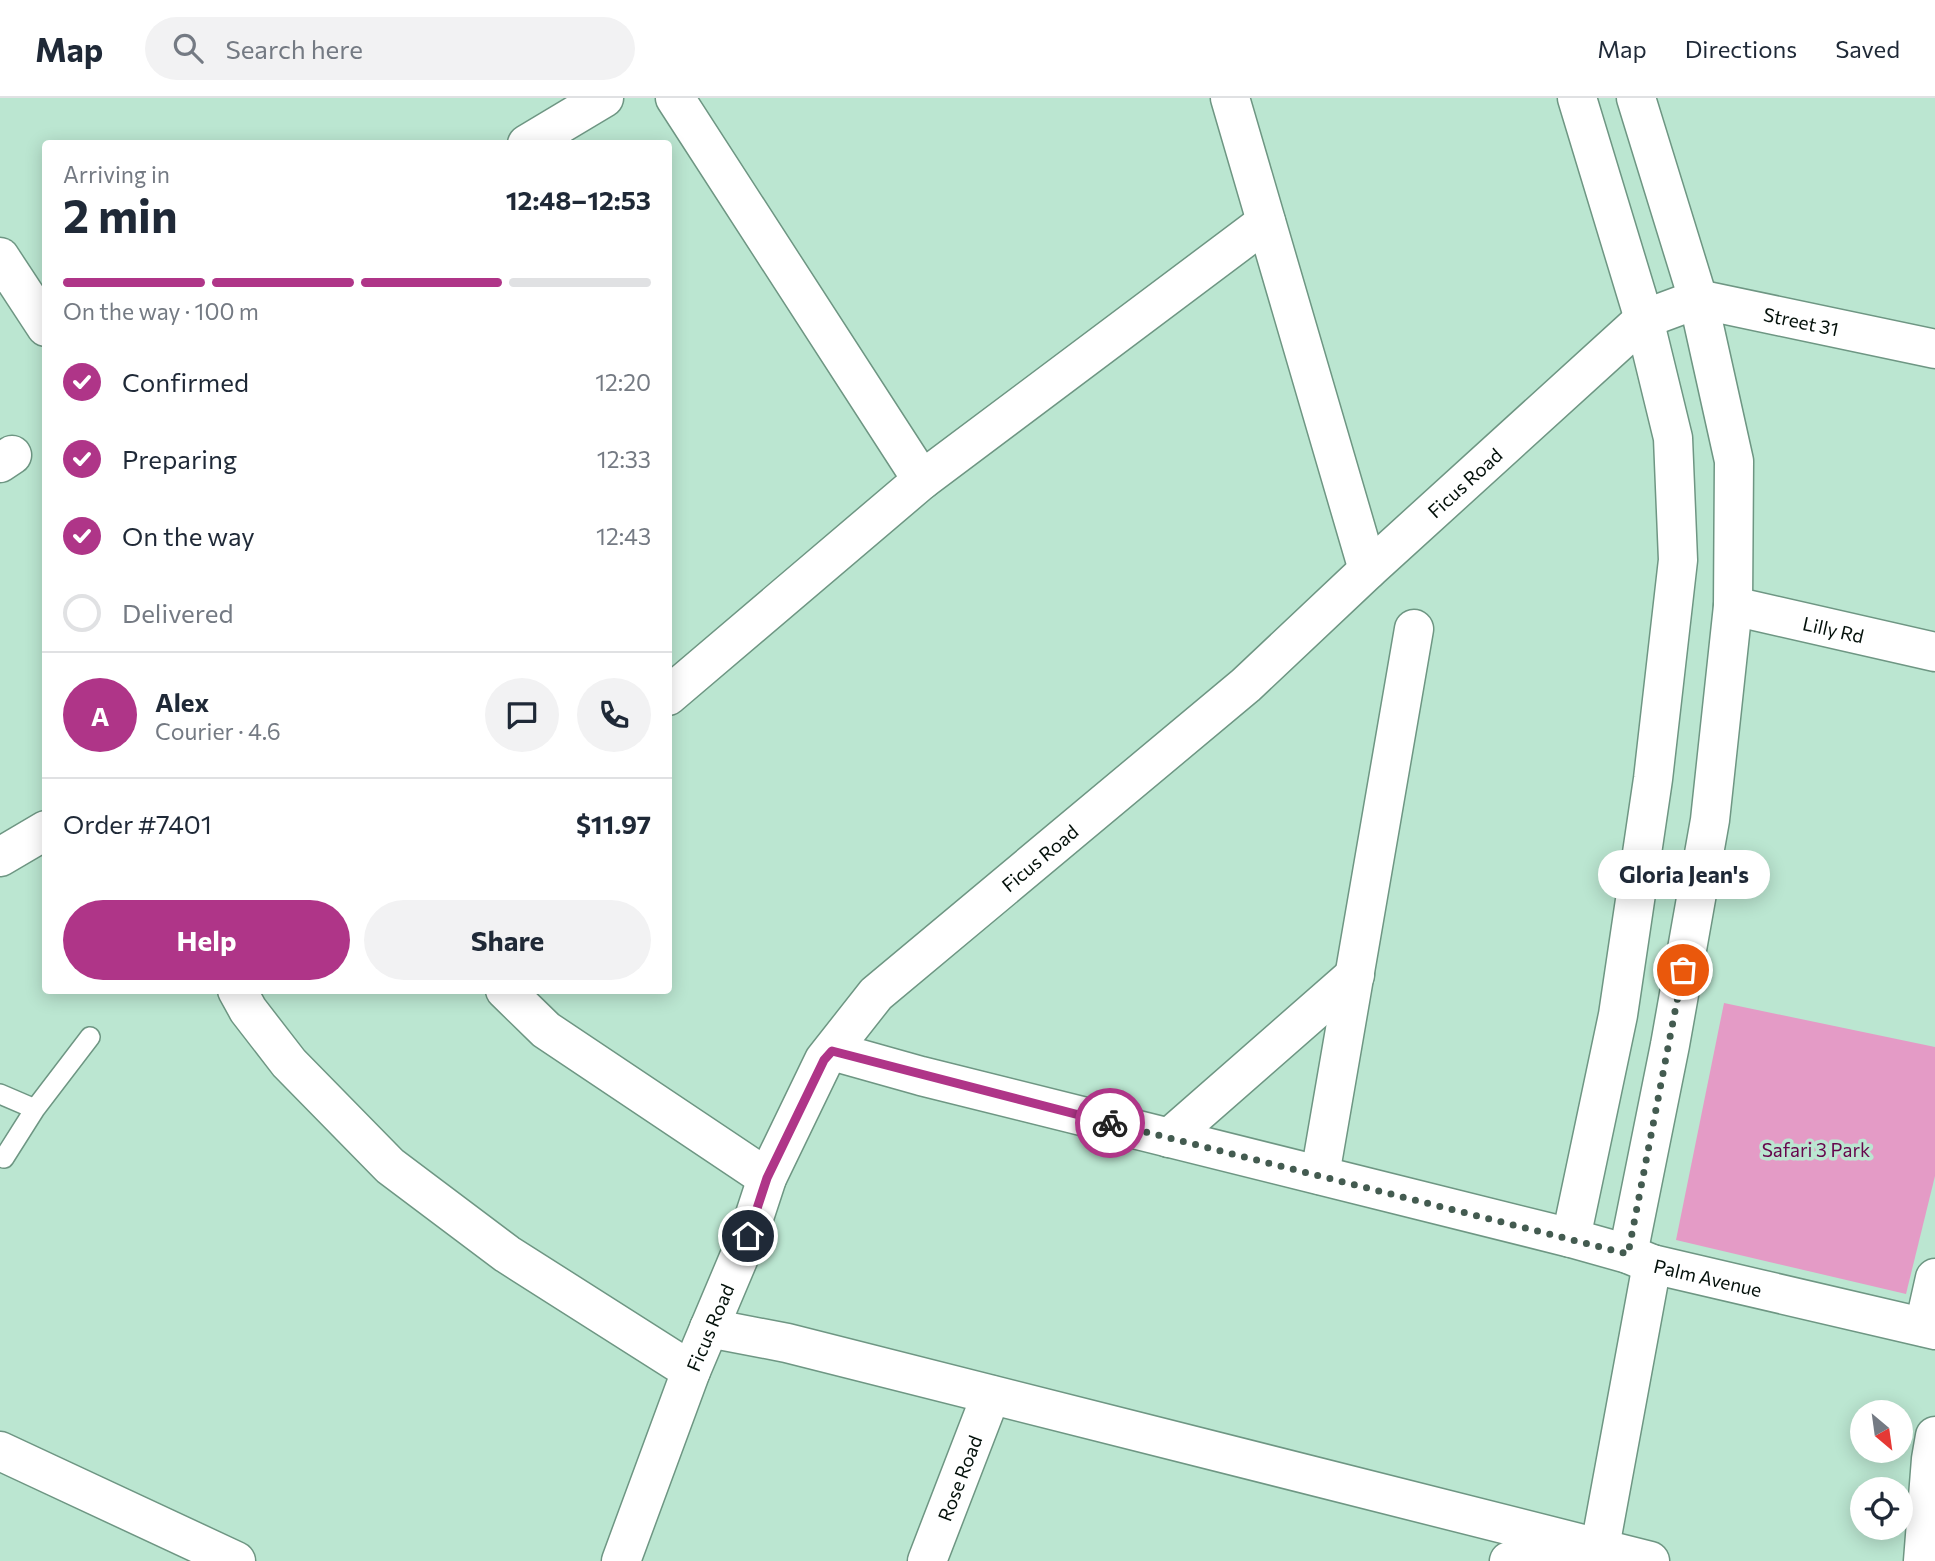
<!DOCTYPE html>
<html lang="en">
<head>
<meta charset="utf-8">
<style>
	:root { --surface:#fff; --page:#f2f2f3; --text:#1f2937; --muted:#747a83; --line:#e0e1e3; --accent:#af3588 }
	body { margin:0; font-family:Commissioner,sans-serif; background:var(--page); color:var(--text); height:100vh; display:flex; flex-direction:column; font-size:26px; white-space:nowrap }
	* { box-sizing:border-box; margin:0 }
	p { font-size:23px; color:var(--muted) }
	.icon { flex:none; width:38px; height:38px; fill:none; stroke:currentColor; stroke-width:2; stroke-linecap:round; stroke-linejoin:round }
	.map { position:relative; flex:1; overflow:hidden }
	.drawer { position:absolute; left:42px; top:42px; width:630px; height:854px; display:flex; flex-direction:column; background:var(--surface); border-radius:7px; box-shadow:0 4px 18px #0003 }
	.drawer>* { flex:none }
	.needle { width:46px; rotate:151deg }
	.fabs { position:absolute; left:1850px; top:1302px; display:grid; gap:14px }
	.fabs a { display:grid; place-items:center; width:63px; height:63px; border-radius:50%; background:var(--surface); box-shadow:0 4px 18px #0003; font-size:35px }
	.pin { position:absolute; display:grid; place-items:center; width:60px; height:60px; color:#fff; margin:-30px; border:4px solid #fff; border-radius:50%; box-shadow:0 2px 7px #0007 }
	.courier { position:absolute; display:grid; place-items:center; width:70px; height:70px; margin:-35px; border:5px solid #af3588; border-radius:50%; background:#fff; color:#222; box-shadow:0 2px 9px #0007 }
	.bubble { position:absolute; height:49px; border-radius:24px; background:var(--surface); box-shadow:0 4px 18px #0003; font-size:23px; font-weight:700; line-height:49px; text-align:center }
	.headline em { font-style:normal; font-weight:700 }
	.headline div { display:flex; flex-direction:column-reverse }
	.headline { display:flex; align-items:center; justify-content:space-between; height:119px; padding:0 21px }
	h1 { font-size:46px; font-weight:700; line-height:52px }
	.bar { display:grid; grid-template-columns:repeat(4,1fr); gap:10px 7px; align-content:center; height:84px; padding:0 21px }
	.bar i { height:9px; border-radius:5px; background:var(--line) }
	.bar .current { background:var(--accent) }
	.bar p { grid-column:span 4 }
	.line { display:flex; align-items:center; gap:18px; padding:0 21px; border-top:2px solid var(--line) }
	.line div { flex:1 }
	.round { display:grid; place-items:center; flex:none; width:74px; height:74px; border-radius:37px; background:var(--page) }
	ol { padding:0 21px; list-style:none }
	li { display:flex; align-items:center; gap:21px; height:77px }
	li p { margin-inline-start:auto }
	li .icon { padding:7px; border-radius:50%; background:var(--accent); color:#fff; stroke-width:4 }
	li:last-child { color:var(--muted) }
	li i { width:38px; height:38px; border:4px solid var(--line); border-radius:50% }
	.primary-button { display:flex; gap:14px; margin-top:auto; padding:14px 21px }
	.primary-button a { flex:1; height:80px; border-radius:42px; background:var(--accent); color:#fff; font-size:28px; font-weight:700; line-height:80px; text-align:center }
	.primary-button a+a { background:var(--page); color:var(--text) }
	header { display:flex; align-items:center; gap:42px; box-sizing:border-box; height:98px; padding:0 35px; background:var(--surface); border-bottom:2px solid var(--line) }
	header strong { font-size:33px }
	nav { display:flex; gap:38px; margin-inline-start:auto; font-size:24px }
	.search { width:490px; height:63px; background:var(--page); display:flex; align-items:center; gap:18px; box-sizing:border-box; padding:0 24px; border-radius:38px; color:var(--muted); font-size:26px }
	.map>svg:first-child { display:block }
	.green { fill:#e49bc6 }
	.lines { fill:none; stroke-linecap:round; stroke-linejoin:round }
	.service-casing { stroke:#6e9683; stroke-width:22 }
	.minor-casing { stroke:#6e9683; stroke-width:41 }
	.service { stroke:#fff; stroke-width:19 }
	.minor { stroke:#fff; stroke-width:38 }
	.done { stroke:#435b50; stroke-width:7; stroke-dasharray:0 12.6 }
	.route { stroke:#af3588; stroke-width:9 }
	.labels { text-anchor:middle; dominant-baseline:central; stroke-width:7; stroke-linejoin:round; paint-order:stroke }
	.street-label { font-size:19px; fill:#03100a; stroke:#bbe6d1 }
	.park-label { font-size:19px; fill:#66064c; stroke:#bbe6d1 }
</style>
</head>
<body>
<header>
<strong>Map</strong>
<div class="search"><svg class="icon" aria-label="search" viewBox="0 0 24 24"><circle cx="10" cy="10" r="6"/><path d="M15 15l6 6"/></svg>Search here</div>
<nav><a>Map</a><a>Directions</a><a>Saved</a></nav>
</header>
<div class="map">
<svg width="1935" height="1463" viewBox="0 0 1935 1463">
	<rect width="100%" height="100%" fill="#bbe6d1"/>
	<path class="green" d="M1724,905l211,44v129l-29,118 -230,-54z"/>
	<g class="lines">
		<g class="service-casing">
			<path id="service" d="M0,996l35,15
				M4,1060l31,-49 55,-72"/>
		</g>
		<g class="minor-casing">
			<g id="minor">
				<path d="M675,0l247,382"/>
				<path d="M1230,0l138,472"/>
				<path d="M527,46l77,-46"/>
				<path d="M0,159l46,70"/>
				<path d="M0,365l12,-8"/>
				<path id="s1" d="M1733,508l202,46"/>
				<path d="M668,598l254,-216 344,-258"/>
				<path d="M0,759l46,-27"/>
				<path d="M237,892l11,20 41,53 101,103 117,88 184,117"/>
				<path d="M505,892l41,40 221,148"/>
				<path id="s2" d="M832,953l89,25 650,162 57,16 24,10 283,66"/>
				<path d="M1169,1040l186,-163"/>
				<path d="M1320,1077l94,-546"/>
				<path d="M1571,1140l47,-223 35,-236 25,-219 -5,-122 -29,-119 -67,-221"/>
				<path d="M1628,1156l42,-209 40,-225 23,-214 1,-145 -36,-162 -62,-201"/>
				<path d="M1924,1229l11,-49"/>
				<path d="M709,1230l78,15 863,218"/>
				<path d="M0,1353l236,110"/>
				<path id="s3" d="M621,1463l70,-190 57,-135 19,-58 57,-118 52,-66 370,-309 122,-115 276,-251 54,-20 237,50"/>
				<path id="s4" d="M927,1463l64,-166"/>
				<path d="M1509,1463l91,-14 52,-283"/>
				<path d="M1923,1463l8,-102 4,-23"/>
			</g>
		</g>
		<use href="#service" class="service"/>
		<use href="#minor" class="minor"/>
	</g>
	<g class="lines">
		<path class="done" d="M1110,1025l518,131 55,-284"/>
		<path class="route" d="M748,1138l19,-58 57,-118 8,-9 278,72"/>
	</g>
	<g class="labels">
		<g class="street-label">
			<text stroke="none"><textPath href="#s3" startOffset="1811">Street 31</textPath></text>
			<text stroke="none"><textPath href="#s3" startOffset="1405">Ficus Road</textPath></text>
			<text stroke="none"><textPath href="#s1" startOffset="103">Lilly Rd</textPath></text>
			<text stroke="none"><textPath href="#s3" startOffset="838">Ficus Road</textPath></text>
			<text stroke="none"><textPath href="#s2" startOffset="905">Palm Avenue</textPath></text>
			<text stroke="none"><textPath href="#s3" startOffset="250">Ficus Road</textPath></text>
			<text stroke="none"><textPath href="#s4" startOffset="89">Rose Road</textPath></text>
		</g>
		<g class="park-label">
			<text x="1816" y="1051">Safari 3 Park</text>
		</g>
	</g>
</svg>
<div class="fabs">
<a><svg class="needle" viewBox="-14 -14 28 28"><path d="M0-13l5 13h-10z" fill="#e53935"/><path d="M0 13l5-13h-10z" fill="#747a83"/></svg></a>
<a><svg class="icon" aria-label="locate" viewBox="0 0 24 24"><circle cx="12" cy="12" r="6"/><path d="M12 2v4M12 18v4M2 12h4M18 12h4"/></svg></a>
</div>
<div class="pin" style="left:1683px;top:872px;background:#ea580c"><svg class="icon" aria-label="bag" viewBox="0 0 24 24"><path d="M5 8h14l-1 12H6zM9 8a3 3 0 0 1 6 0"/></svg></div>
<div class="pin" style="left:748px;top:1138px;background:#1f2937"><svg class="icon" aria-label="home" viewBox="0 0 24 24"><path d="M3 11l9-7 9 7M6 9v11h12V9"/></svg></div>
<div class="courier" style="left:1110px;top:1025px"><svg class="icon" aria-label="bike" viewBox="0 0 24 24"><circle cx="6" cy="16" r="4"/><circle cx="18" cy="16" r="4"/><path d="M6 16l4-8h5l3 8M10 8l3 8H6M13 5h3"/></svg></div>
<div class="bubble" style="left:1598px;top:752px;width:172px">Gloria Jean's</div>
<section class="drawer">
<div class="headline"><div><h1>2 min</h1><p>Arriving in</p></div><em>12:48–12:53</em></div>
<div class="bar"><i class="current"></i><i class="current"></i><i class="current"></i><i></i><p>On the way · 100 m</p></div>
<ol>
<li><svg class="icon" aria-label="check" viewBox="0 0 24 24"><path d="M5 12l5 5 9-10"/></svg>Confirmed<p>12:20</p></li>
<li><svg class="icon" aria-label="check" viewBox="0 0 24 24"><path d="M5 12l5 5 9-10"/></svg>Preparing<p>12:33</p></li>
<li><svg class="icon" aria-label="check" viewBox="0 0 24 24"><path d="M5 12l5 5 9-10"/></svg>On the way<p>12:43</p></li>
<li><i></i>Delivered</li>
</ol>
<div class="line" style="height:126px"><b class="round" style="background:var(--accent);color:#fff">A</b><div><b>Alex</b><p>Courier · 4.6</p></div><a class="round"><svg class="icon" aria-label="chat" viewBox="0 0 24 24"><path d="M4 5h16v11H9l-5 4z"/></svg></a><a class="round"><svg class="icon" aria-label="phone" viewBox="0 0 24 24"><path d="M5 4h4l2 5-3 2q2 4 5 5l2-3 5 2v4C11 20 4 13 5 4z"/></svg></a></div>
<div class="line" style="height:91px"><div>Order #7401</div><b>$11.97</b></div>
<div class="primary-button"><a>Help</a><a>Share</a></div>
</section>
</div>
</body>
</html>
